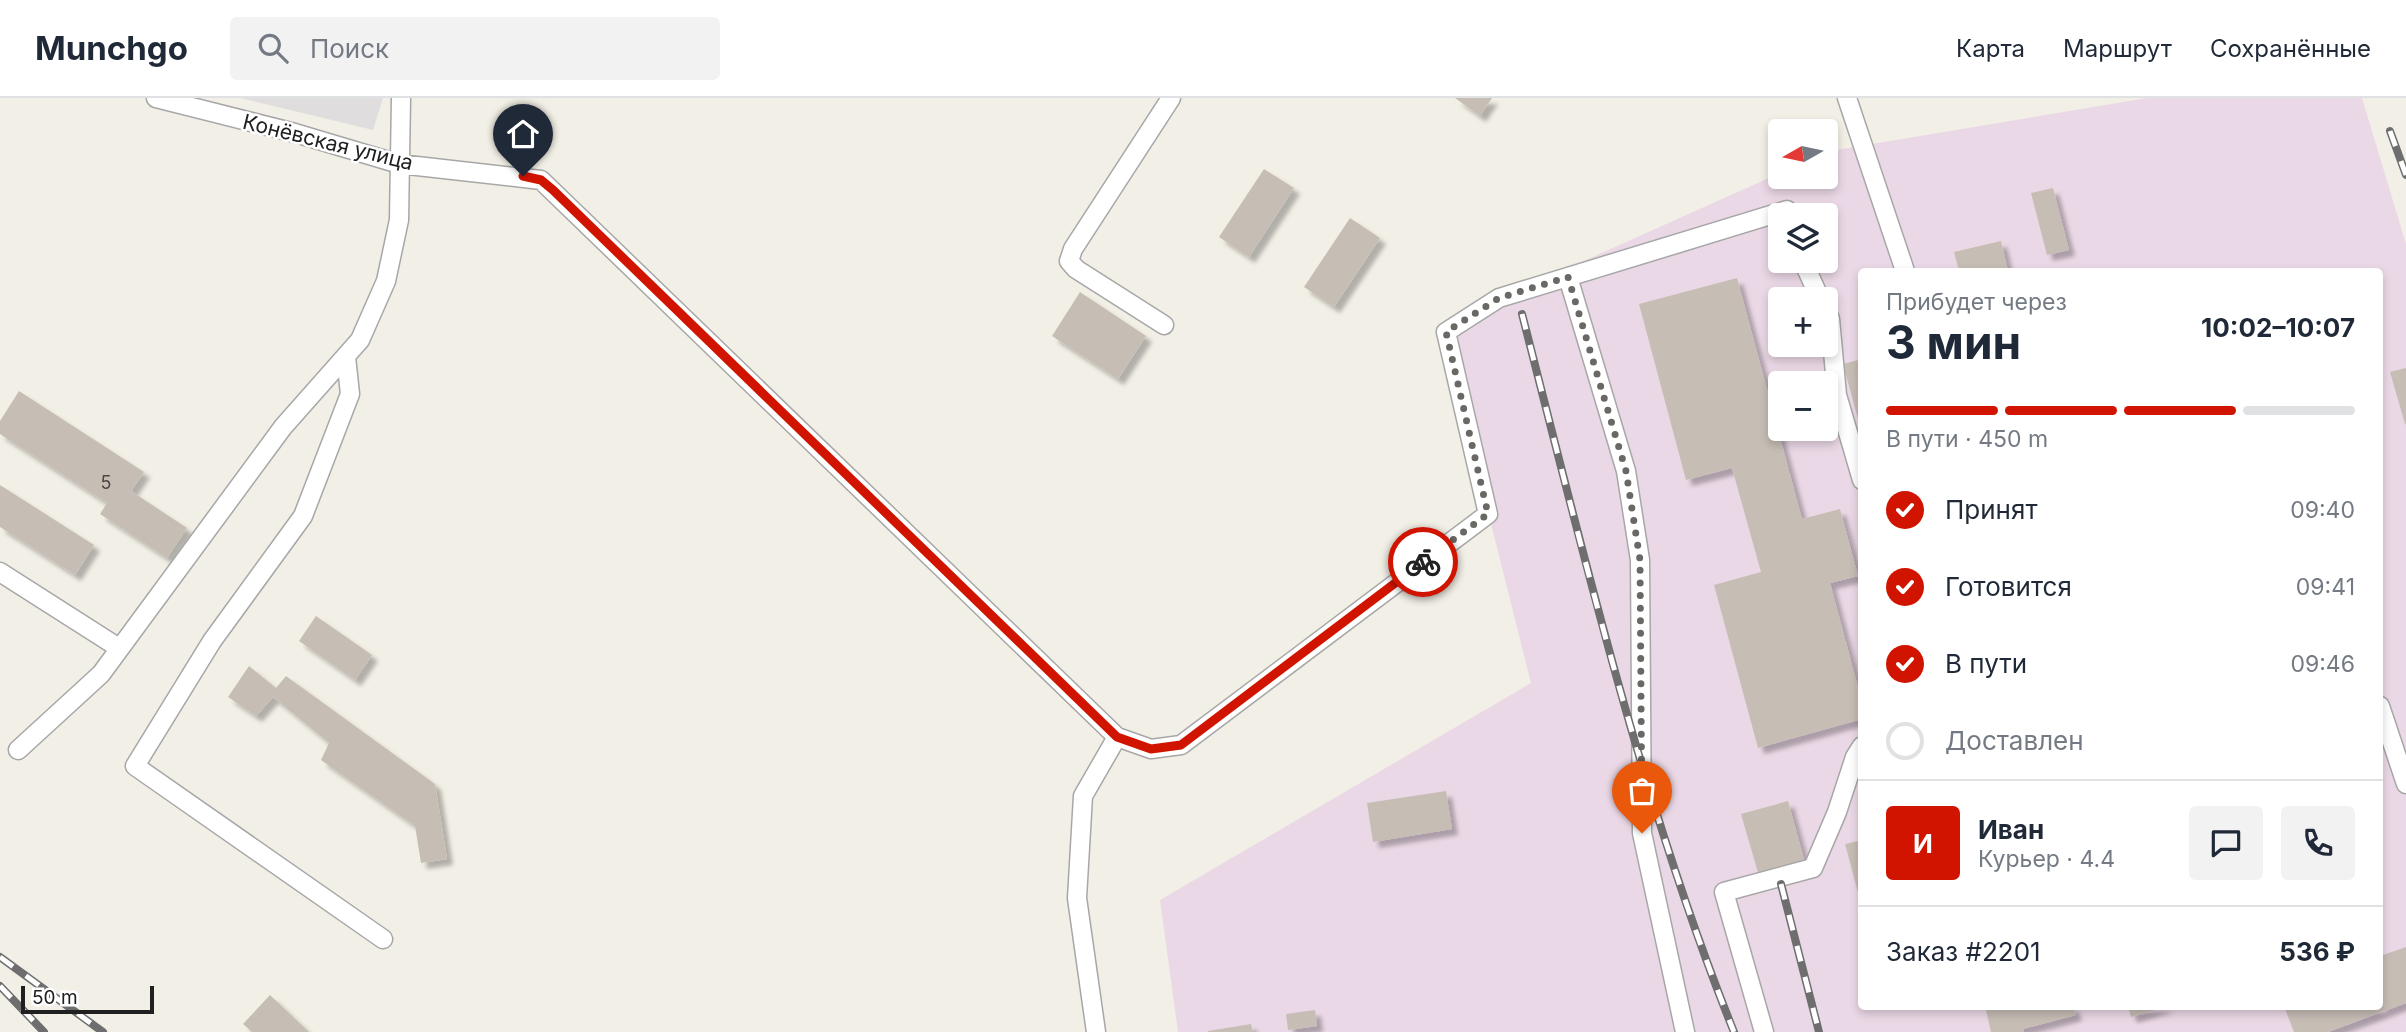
<!DOCTYPE html>
<html lang="ru">
<head>
<meta charset="utf-8">
<style>
	:root { --surface:#fff; --page:#f2f2f3; --text:#1f2937; --muted:#747a83; --line:#e0e1e3; --accent:#d11400 }
	body { margin:0; font-family:Inter,sans-serif; background:var(--page); color:var(--text); height:100vh; display:flex; flex-direction:column; font-size:26px; white-space:nowrap }
	* { box-sizing:border-box; margin:0 }
	p { font-size:23px; color:var(--muted) }
	.icon { flex:none; width:38px; height:38px; fill:none; stroke:currentColor; stroke-width:2; stroke-linecap:round; stroke-linejoin:round }
	.map { position:relative; flex:1; overflow:hidden }
	.panel { position:absolute; left:1858px; top:170px; width:525px; height:742px; display:flex; flex-direction:column; background:var(--surface); border-radius:7px; box-shadow:0 4px 10px #0003 }
	.panel>* { flex:none }
	.needle { width:46px; rotate:261deg }
	.fabs { position:absolute; left:1768px; top:21px; display:grid; gap:14px }
	.fabs a { display:grid; place-items:center; width:70px; height:70px; border-radius:7px; background:var(--surface); box-shadow:0 4px 10px #0003; font-size:35px }
	.scale { position:absolute; left:21px; bottom:18px; width:133px; box-sizing:border-box; padding-left:7px; border:4px solid #202020; border-top:0; font-size:19px; line-height:24px; white-space:nowrap; color:#202020; -webkit-text-stroke:5px #fff; paint-order:stroke }
	.pin { position:absolute; display:grid; place-items:center; width:60px; height:60px; color:#fff; margin:-72px -30px; border-radius:50% 50% 50% 0; rotate:-45deg; box-shadow:0 0 7px #0007 }
	.pin .icon { rotate:45deg }
	.courier { position:absolute; display:grid; place-items:center; width:70px; height:70px; margin:-35px; border:5px solid #d11400; border-radius:50%; background:#fff; color:#222; box-shadow:0 2px 9px #0007 }
	.summary em { font-style:normal; font-weight:700 }
	.summary div { display:flex; flex-direction:column-reverse }
	.summary { display:flex; align-items:center; justify-content:space-between; height:119px; padding:0 28px }
	h1 { font-size:46px; font-weight:700; line-height:52px }
	.bar { display:grid; grid-template-columns:repeat(4,1fr); gap:10px 7px; align-content:center; height:84px; padding:0 28px }
	.bar i { height:9px; border-radius:5px; background:var(--line) }
	.bar .active { background:var(--accent) }
	.bar p { grid-column:span 4 }
	.line { display:flex; align-items:center; gap:18px; padding:0 28px; border-top:2px solid var(--line) }
	.line div { flex:1 }
	.round { display:grid; place-items:center; flex:none; width:74px; height:74px; border-radius:7px; background:var(--page) }
	ol { padding:0 28px; list-style:none }
	li { display:flex; align-items:center; gap:21px; height:77px }
	li p { margin-inline-start:auto }
	li .icon { padding:7px; border-radius:50%; background:var(--accent); color:#fff; stroke-width:4 }
	li:last-child { color:var(--muted) }
	li i { width:38px; height:38px; border:4px solid var(--line); border-radius:50% }
	header { display:flex; align-items:center; gap:42px; box-sizing:border-box; height:98px; padding:0 35px; background:var(--surface); border-bottom:2px solid var(--line) }
	header strong { font-size:33px }
	nav { display:flex; gap:38px; margin-inline-start:auto; font-size:24px }
	.search { width:490px; height:63px; background:var(--page); display:flex; align-items:center; gap:18px; box-sizing:border-box; padding:0 24px; border-radius:7px; color:var(--muted); font-size:26px }
	.map>svg:first-child { display:block }
	.residential { fill:#dfdddd }
	.industrial { fill:#ebd8e6; fill-rule:evenodd }
	.building { fill:#c6beb5; filter:url(#shadow) }
	.lines { fill:none; stroke-linecap:round; stroke-linejoin:round }
	.minor-casing { stroke:#a7a7a7; stroke-width:21 }
	.minor { stroke:#fff; stroke-width:18 }
	.rail-casing { stroke:#6e6e6e; stroke-width:8 }
	.rail { stroke:#fff; stroke-width:5; stroke-dasharray:16; stroke-linecap:butt }
	.done { stroke:#6a6865; stroke-width:7; stroke-dasharray:0 12.6 }
	.route { stroke:#d11400; stroke-width:9 }
	.labels { text-anchor:middle; dominant-baseline:central; stroke-width:5; stroke-linejoin:round; paint-order:stroke }
	.number-label { font-size:18px; fill:#4a4845 }
	.street-label { font-size:21px; fill:#202020; stroke:#fff }
</style>
</head>
<body>
<header>
<strong>Munchgo</strong>
<div class="search"><svg class="icon" aria-label="search" viewBox="0 0 24 24"><circle cx="10" cy="10" r="6"/><path d="M15 15l6 6"/></svg>Поиск</div>
<nav><a>Карта</a><a>Маршрут</a><a>Сохранённые</a></nav>
</header>
<div class="map">
<svg width="2406" height="934" viewBox="0 0 2406 934">
	<defs>
		<filter id="shadow"><feDropShadow dx="6" dy="6" stdDeviation="2" flood-color="#0004"/></filter>
	</defs>
	<rect width="100%" height="100%" fill="#f2efe6"/>
	<path class="residential" d="M241,0h142l-10,32z"/>
	<path class="industrial" d="M2147,0h215l44,146v788h-1228l-18,-132 371,-217 -90,-358 339,-152v4h45v-24l5,-2zM1780,117h45v46h-45zM1862,173h518v735h-518zM1780,201h45v46h-45zM1780,285h45v46h-45z"/>
	<path class="building" d="M1455,0h37l-12,18z
		M1264,71l30,19 -45,69 -30,-20z
		M2053,90l16,62 -22,5 -16,-62z
		M1350,120l30,20 -46,69 -30,-20z
		M2001,143l7,30h-49l-5,-19z
		M1737,180l65,241 38,-10 18,67 -28,7 32,119v17l-104,29 -44,-163 47,-13 -29,-104 -46,12 -47,-176z
		M1080,194l66,44 -28,43 -66,-43z
		M1862,261v70l-1,1 -18,-66z
		M2406,270v56h-1l-15,-52z
		M19,293l125,81 -13,19 56,37 -20,30 -67,-44 7,-11 -107,-69v-13z
		M0,387l94,60 -19,30 -75,-48z
		M316,518l56,39 -17,25 -56,-39z
		M249,568l27,22 10,-12 149,108 12,75 -26,4 -6,-37 -94,-66 8,-17 -56,-46 -17,19 -28,-19z
		M1446,693l6,38 -79,13 -6,-39z
		M1788,703l17,62 -46,13 -18,-62z
		M1862,742v64h-1l-16,-60z
		M2406,849v56l-78,29h-34l-10,-26h96v-50z
		M270,897l39,37h-57l-9,-8z
		M1985,908h88l3,9 -53,14 1,3h-33z
		M2128,908h38v1l-35,10z
		M1315,912l2,16 -29,4 -2,-16z
		M1251,926l2,8h-45v-1z"/>
	<g class="lines">
		<g class="minor-casing">
			<path id="minor" d="M156,0l139,35 104,31 142,16 576,557 34,12 30,-4 307,-231 -42,-182 53,-34 288,-88 5,5
				M1847,0l58,173
				M1803,163l17,38
				M1568,179l58,194 14,89 2,273 43,199
				M1825,211l5,10 7,76 25,85
				M1164,227l-88,-56 -7,-8 4,-12 98,-151
				M346,259l4,37 -47,122 -91,125 -77,125 248,173
				M0,474l119,76
				M2380,608l26,78
				M18,652l83,-76 182,-247 77,-87 26,-59 13,-61 2,-122
				M1096,934l-19,-134 6,-102 34,-59
				M1764,934l-40,-140 89,-24 24,-56 18,-55 7,-11"/>
		</g>
		<use href="#minor" class="minor"/>
		<g class="rail-casing">
			<path id="rail" d="M2390,33l16,44
				M1522,216c62,241 119,487 212,718
				M1781,786l38,148
				M0,859l103,75
				M0,888l44,46"/>
		</g>
		<use href="#rail" class="rail"/>
	</g>
	<g class="lines">
		<path class="done" d="M1423,464l65,-48 -42,-182 53,-34 69,-21 58,194 14,89 2,273"/>
		<path class="route" d="M523,78l18,4 12,10 564,547 34,12 30,-4 242,-183"/>
	</g>
	<g class="labels">
		<g class="number-label">
			<text x="106" y="384">5</text>
		</g>
		<g class="street-label">
			<text transform="translate(328 44) rotate(14)">Конёвская улица</text>
		</g>
	</g>
</svg>
<div class="fabs">
<a><svg class="needle" viewBox="-14 -14 28 28"><path d="M0-13l5 13h-10z" fill="#e53935"/><path d="M0 13l5-13h-10z" fill="#747a83"/></svg></a>
<a><svg class="icon" aria-label="layers" viewBox="0 0 24 24"><path d="M12 4l9 5-9 5-9-5zM3 14l9 5 9-5"/></svg></a>
<a>+</a>
<a>−</a>
</div>
<div class="scale">50 m</div>
<div class="pin" style="left:1642px;top:735px;background:#ea580c"><svg class="icon" aria-label="bag" viewBox="0 0 24 24"><path d="M5 8h14l-1 12H6zM9 8a3 3 0 0 1 6 0"/></svg></div>
<div class="pin" style="left:523px;top:78px;background:#1f2937"><svg class="icon" aria-label="home" viewBox="0 0 24 24"><path d="M3 11l9-7 9 7M6 9v11h12V9"/></svg></div>
<div class="courier" style="left:1423px;top:464px"><svg class="icon" aria-label="bike" viewBox="0 0 24 24"><circle cx="6" cy="16" r="4"/><circle cx="18" cy="16" r="4"/><path d="M6 16l4-8h5l3 8M10 8l3 8H6M13 5h3"/></svg></div>
<section class="panel">
<div class="summary"><div><h1>3 мин</h1><p>Прибудет через</p></div><em>10:02–10:07</em></div>
<div class="bar"><i class="active"></i><i class="active"></i><i class="active"></i><i></i><p>В пути · 450 m</p></div>
<ol>
<li><svg class="icon" aria-label="check" viewBox="0 0 24 24"><path d="M5 12l5 5 9-10"/></svg>Принят<p>09:40</p></li>
<li><svg class="icon" aria-label="check" viewBox="0 0 24 24"><path d="M5 12l5 5 9-10"/></svg>Готовится<p>09:41</p></li>
<li><svg class="icon" aria-label="check" viewBox="0 0 24 24"><path d="M5 12l5 5 9-10"/></svg>В пути<p>09:46</p></li>
<li><i></i>Доставлен</li>
</ol>
<div class="line" style="height:126px"><b class="round" style="background:var(--accent);color:#fff">И</b><div><b>Иван</b><p>Курьер · 4.4</p></div><a class="round"><svg class="icon" aria-label="chat" viewBox="0 0 24 24"><path d="M4 5h16v11H9l-5 4z"/></svg></a><a class="round"><svg class="icon" aria-label="phone" viewBox="0 0 24 24"><path d="M5 4h4l2 5-3 2q2 4 5 5l2-3 5 2v4C11 20 4 13 5 4z"/></svg></a></div>
<div class="line" style="height:91px"><div>Заказ #2201</div><b>536 ₽</b></div>
</section>
</div>
</body>
</html>
